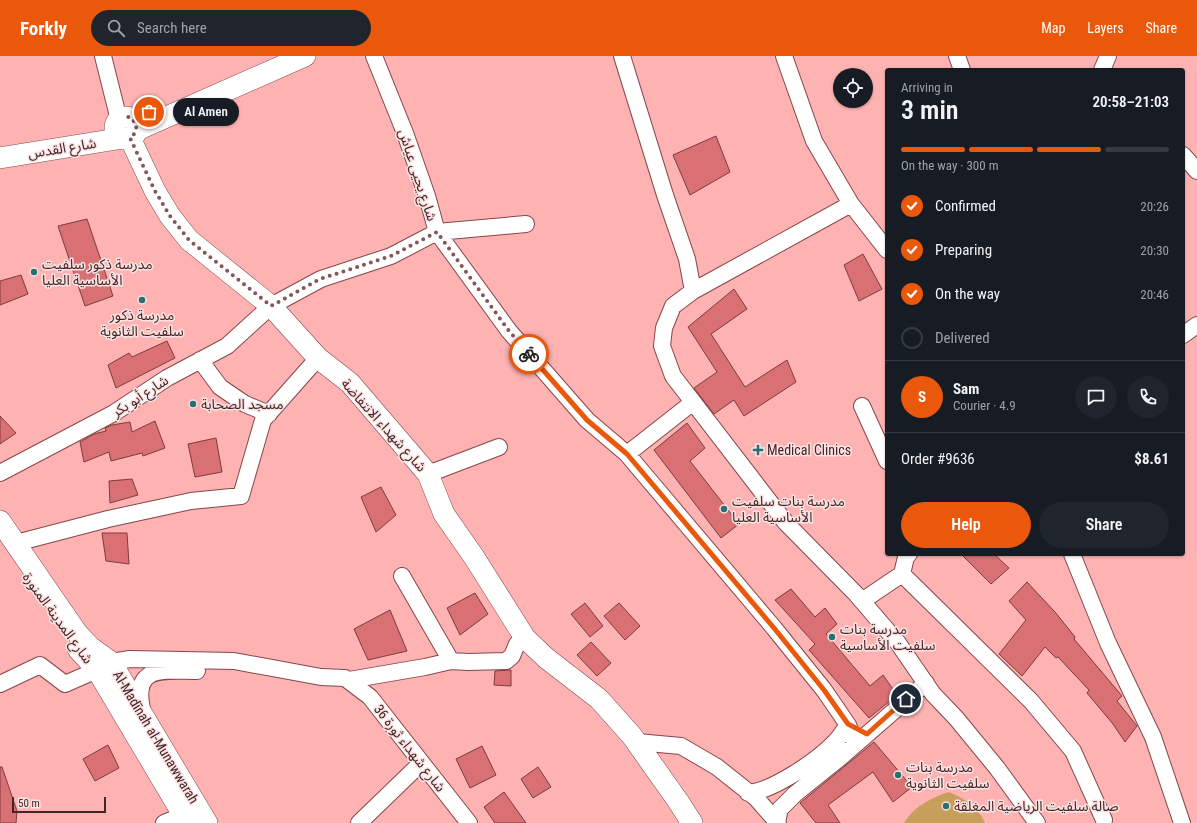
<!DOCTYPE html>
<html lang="en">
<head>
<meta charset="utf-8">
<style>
	:root { --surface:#171b24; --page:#20242c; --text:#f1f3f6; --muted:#9ea1a6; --line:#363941; --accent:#ea580c }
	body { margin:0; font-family:"Roboto Condensed","Noto Sans Arabic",sans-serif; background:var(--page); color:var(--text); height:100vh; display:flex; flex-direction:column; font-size:15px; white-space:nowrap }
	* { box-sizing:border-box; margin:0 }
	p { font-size:13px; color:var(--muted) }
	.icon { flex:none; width:22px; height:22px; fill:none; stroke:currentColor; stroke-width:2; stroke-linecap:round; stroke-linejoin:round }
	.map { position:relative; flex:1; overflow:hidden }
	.sheet { position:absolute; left:885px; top:12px; width:300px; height:488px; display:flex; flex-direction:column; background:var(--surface); border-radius:4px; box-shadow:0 1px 3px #0004 }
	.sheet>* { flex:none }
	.controls { position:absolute; left:833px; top:12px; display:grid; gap:8px }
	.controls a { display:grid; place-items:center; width:40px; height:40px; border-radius:50%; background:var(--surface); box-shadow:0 1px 3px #0004; font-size:20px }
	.scale { position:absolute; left:12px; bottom:10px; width:94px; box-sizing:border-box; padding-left:4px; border:2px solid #422525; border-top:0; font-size:11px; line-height:14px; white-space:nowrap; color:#422525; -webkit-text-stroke:3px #fce3e3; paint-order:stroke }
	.pin { position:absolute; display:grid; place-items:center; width:34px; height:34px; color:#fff; margin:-17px; border:2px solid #fff; border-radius:50%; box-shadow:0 1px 4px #0007 }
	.courier { position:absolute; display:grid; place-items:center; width:40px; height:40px; margin:-20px; border:3px solid #ea580c; border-radius:50%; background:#fff; color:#222; box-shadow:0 1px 5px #0007 }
	.bubble { position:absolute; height:28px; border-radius:14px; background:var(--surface); box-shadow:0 1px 3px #0004; font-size:13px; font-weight:600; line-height:28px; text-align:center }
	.overview em { font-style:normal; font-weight:600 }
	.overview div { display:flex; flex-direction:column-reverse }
	.overview { display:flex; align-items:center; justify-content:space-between; height:68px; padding:0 16px }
	h1 { font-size:26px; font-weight:600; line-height:30px }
	.bar { display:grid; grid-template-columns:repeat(4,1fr); gap:6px 4px; align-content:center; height:48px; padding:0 16px }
	.bar i { height:5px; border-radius:3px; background:var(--line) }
	.bar .current { background:var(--accent) }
	.bar p { grid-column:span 4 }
	.line { display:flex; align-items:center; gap:10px; padding:0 16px; border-top:1px solid var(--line) }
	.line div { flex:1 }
	.round { display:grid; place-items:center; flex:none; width:42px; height:42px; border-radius:21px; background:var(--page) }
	ol { padding:0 16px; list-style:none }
	li { display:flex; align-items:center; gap:12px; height:44px }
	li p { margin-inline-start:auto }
	li .icon { padding:4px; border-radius:50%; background:var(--accent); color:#fff; stroke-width:4 }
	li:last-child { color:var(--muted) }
	li i { width:22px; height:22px; border:2px solid var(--line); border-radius:50% }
	.primary-button { display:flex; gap:8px; margin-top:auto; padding:8px 16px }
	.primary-button a { flex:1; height:46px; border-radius:24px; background:var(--accent); color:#fff; font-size:16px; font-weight:600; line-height:46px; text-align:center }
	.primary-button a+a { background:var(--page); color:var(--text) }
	header { display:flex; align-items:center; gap:24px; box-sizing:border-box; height:56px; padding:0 20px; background:var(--accent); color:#fff }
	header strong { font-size:19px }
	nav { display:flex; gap:22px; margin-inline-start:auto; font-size:14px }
	.search { width:280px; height:36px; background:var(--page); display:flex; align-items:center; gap:10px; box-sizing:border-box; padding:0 14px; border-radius:22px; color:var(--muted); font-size:15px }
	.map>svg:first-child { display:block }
	.green { fill:#c69f5c }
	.building { fill:#d97073; stroke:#7c3c3e }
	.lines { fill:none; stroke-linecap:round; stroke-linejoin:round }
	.minor-casing { stroke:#874648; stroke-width:18 }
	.major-casing { stroke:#874648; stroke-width:22 }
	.minor { stroke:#fff; stroke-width:16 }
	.major { stroke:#fff; stroke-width:21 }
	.done { stroke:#845656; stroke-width:4; stroke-dasharray:0 7.2 }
	.route { stroke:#ea580c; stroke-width:5 }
	.poi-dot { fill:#267174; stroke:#fce3e3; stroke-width:1.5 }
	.labels { text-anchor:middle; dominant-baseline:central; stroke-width:3; stroke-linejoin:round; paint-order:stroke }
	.street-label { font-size:14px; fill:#422525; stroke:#fce3e3 }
	.poi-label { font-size:14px; fill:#422525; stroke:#fce3e3; text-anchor:start }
</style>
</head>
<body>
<header>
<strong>Forkly</strong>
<div class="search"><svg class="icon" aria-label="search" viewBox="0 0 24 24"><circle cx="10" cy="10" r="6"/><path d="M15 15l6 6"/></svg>Search here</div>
<nav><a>Map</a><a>Layers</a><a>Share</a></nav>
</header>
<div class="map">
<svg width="1197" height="767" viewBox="0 0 1197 767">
	<rect width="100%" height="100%" fill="#feb2b2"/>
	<path class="green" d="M949,736c16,7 29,15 36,31h-81c10,-17 27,-25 45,-31z"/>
	<path class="building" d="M716,80l14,36 -40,23 -17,-40z
		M87,163l26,77 -28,10 -27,-80z
		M863,198l19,35 -23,12 -15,-36z
		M21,219l7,19 -28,11v-24z
		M734,233l13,20 -36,25 34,53 42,-27 9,22 -52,34 -10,-16 -20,14 -20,-26 23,-16 -29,-45z
		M167,285l8,17 -59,30 -8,-23 21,-12 3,4z
		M0,360l16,17 -16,11z
		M155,365l10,27 -22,8 -1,-3 -31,8 -2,-9 -25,10 -4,-20 14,-8 12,-3 -1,-3 7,-3 18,-3 2,10z
		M687,367l18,25 -15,13 49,63 -18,14 -67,-88z
		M216,382l6,34 -27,5 -7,-33z
		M132,423l6,16 -28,8 -1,-22z
		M381,431l15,28 -20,17 -15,-35z
		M102,477h25l2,31 -23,-3z
		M961,498h33l15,14 -18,16z
		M1027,526l28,30 20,25 -1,2 48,57 -5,5 20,25 -12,16 -12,-18 -26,-31 2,-3 -31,-33 -2,1 -11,-11 -23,29 -23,-22 27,-34 -17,-19z
		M791,533l24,28 10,-9 12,16 -11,10 44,52 13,-11 14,20 -28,23 -60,-68 6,-6 -40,-44z
		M475,537l13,21 -28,21 -13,-27z
		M585,547l18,23 -13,11 -19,-23z
		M619,547l21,23 -15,14 -21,-24z
		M390,554l17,41 -39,9 -14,-31z
		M591,586l20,21 -14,13 -20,-21z
		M508,614h3v16l-17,-1 1,-14z
		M874,686l38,45 -19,15 -20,-30 -45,33 12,18h-24l-16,-20z
		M108,689l11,23 -24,13 -12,-22z
		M482,690l14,29 -26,13 -14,-29z
		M0,711h2l15,44 -1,12h-16z
		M538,711l13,20 -18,11 -12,-19z
		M504,736l22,31h-31l-11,-16z"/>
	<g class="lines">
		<g class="minor-casing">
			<path id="minor" d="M103,0l16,64
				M374,0l31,77 22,63 10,36 72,99 78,89 40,34 147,174 50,62 24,35 7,18
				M622,0l43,139 22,64 6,32
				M784,0l30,85 37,63 36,46
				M957,0l5,14
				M1102,14l6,-14
				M1183,99l14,16
				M851,148l-158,87 -20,15 -9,22 -2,18 11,30 113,147 70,71 42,49 35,51 23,24 41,50 40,55
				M1183,279l14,-10
				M200,304l20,27 25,17 24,10
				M862,350l25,55
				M627,398l65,-51
				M0,417l114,-60 53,-35 60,-32 44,-40 50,-27 70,-23 46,-24 89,-8
				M428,418l71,-27
				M16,487l92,-24 83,-18 50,-5 22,-76 55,-62
				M1072,498l36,89 45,94 29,86
				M902,518l129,127 42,50 31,69
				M402,520l49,85
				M862,545l40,-27 4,-17 3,-3
				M111,606l19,-3 104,2 87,16 24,1 25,19 99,126
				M349,624l76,-13 26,-6 17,1 38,-1 6,-5 5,-12 8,-6
				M0,628l40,-19 25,19 32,-14
				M142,653c-10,-45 23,-38 55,-38
				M637,686l44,4 36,21 15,12 24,19 22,25
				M748,737c25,-2 70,-33 87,-51 5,-5 9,-12 13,-17
				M777,766l3,-13 15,-15 46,-37 85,-74
				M164,767l19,-8
				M359,767l59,-57"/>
		</g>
		<g class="major-casing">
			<path id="major" d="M115 72a11 11 0 1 1 22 0a11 11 0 1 1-22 0Z
				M137,74l168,-74
				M130,82l25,53 15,25 19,24 82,66 47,52 32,25 78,91 16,40 30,43 51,81 21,20 53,41 33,37 46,65 14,22
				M0,102l123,-20
				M0,465l77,112 13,14 21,15 96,161
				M78,593l19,21 91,153"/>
		</g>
		<use href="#minor" class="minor"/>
		<use href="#major" class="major"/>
	</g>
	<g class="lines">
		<path class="done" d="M149,56l-13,5h-8c7,3 10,9 7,16l-5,5 25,53 15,25 19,24 82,66 49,-27 71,-23 46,-24 72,99 20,23"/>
		<path class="route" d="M529,298l58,66 40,34 147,174 50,62 24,34 19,10 39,-35"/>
	</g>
	<g class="poi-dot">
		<circle cx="34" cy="216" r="4"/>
		<circle cx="142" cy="244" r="4"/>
		<circle cx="193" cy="348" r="4"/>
		<path d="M756 388h4v4h4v4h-4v4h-4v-4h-4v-4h4z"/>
		<circle cx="724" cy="453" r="4"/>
		<circle cx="832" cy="581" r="4"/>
		<circle cx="898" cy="719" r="4"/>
		<circle cx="946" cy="750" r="4"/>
	</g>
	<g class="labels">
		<g class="street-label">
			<text transform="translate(62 92) rotate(-9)">شارع القدس</text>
			<text transform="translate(418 119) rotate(72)">شارع يحيى عياش</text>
			<text transform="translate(140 340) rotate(-33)">شارع أبو بكر</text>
			<text transform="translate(384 369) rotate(48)">شارع شهداء الانتفاضة</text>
			<text transform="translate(58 562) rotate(54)">شارع المدينة المنورة</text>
			<text transform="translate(156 681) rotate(59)">Al-Madīnah al-Munawwarah</text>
			<text transform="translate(410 692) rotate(52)">شارع شهداء ثورة 36</text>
		</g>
		<g class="poi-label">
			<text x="42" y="208">مدرسة ذكور سلفيت<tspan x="42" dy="16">الأساسية العليا</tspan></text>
			<text x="142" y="259" text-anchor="middle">مدرسة ذكور<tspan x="142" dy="16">سلفيت الثانوية</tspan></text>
			<text x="201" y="348">مسجد الصحابة</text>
			<text x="767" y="394">Medical Clinics</text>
			<text x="732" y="445">مدرسة بنات سلفيت<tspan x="732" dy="16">الأساسية العليا</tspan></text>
			<text x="840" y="573">مدرسة بنات<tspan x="840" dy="16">سلفيت الأساسية</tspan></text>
			<text x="906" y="711">مدرسة بنات<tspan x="906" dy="16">سلفيت الثانوية</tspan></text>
			<text x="954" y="750">صالة سلفيت الرياضية المغلقة</text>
		</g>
	</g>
</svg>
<div class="controls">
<a><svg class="icon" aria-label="locate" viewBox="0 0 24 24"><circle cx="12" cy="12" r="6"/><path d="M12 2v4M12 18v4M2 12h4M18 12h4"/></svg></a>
</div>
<div class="scale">50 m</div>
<div class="pin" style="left:149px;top:56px;background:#ea580c"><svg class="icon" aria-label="bag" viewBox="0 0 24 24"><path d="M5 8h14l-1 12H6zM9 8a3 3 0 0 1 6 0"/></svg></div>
<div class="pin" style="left:906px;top:643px;background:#1f2937"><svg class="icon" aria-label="home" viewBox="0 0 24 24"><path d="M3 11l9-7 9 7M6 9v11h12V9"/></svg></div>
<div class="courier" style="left:529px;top:298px"><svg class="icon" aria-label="bike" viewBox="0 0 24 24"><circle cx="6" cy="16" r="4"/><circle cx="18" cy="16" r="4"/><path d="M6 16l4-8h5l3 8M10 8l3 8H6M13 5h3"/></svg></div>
<div class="bubble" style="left:173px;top:42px;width:66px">Al Amen</div>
<section class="sheet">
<div class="overview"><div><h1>3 min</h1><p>Arriving in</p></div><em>20:58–21:03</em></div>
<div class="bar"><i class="current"></i><i class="current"></i><i class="current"></i><i></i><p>On the way · 300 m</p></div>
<ol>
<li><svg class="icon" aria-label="check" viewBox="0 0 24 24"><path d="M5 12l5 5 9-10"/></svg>Confirmed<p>20:26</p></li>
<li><svg class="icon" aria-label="check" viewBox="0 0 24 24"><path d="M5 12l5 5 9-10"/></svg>Preparing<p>20:30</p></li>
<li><svg class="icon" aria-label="check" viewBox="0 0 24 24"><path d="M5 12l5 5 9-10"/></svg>On the way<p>20:46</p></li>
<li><i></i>Delivered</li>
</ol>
<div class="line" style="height:72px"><b class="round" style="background:var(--accent);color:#fff">S</b><div><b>Sam</b><p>Courier · 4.9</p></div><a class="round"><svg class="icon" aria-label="chat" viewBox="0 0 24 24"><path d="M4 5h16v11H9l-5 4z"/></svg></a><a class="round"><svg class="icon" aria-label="phone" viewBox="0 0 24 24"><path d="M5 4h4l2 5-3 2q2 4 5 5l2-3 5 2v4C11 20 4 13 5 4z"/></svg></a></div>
<div class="line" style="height:52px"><div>Order #9636</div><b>$8.61</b></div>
<div class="primary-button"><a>Help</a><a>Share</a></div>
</section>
</div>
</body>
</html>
